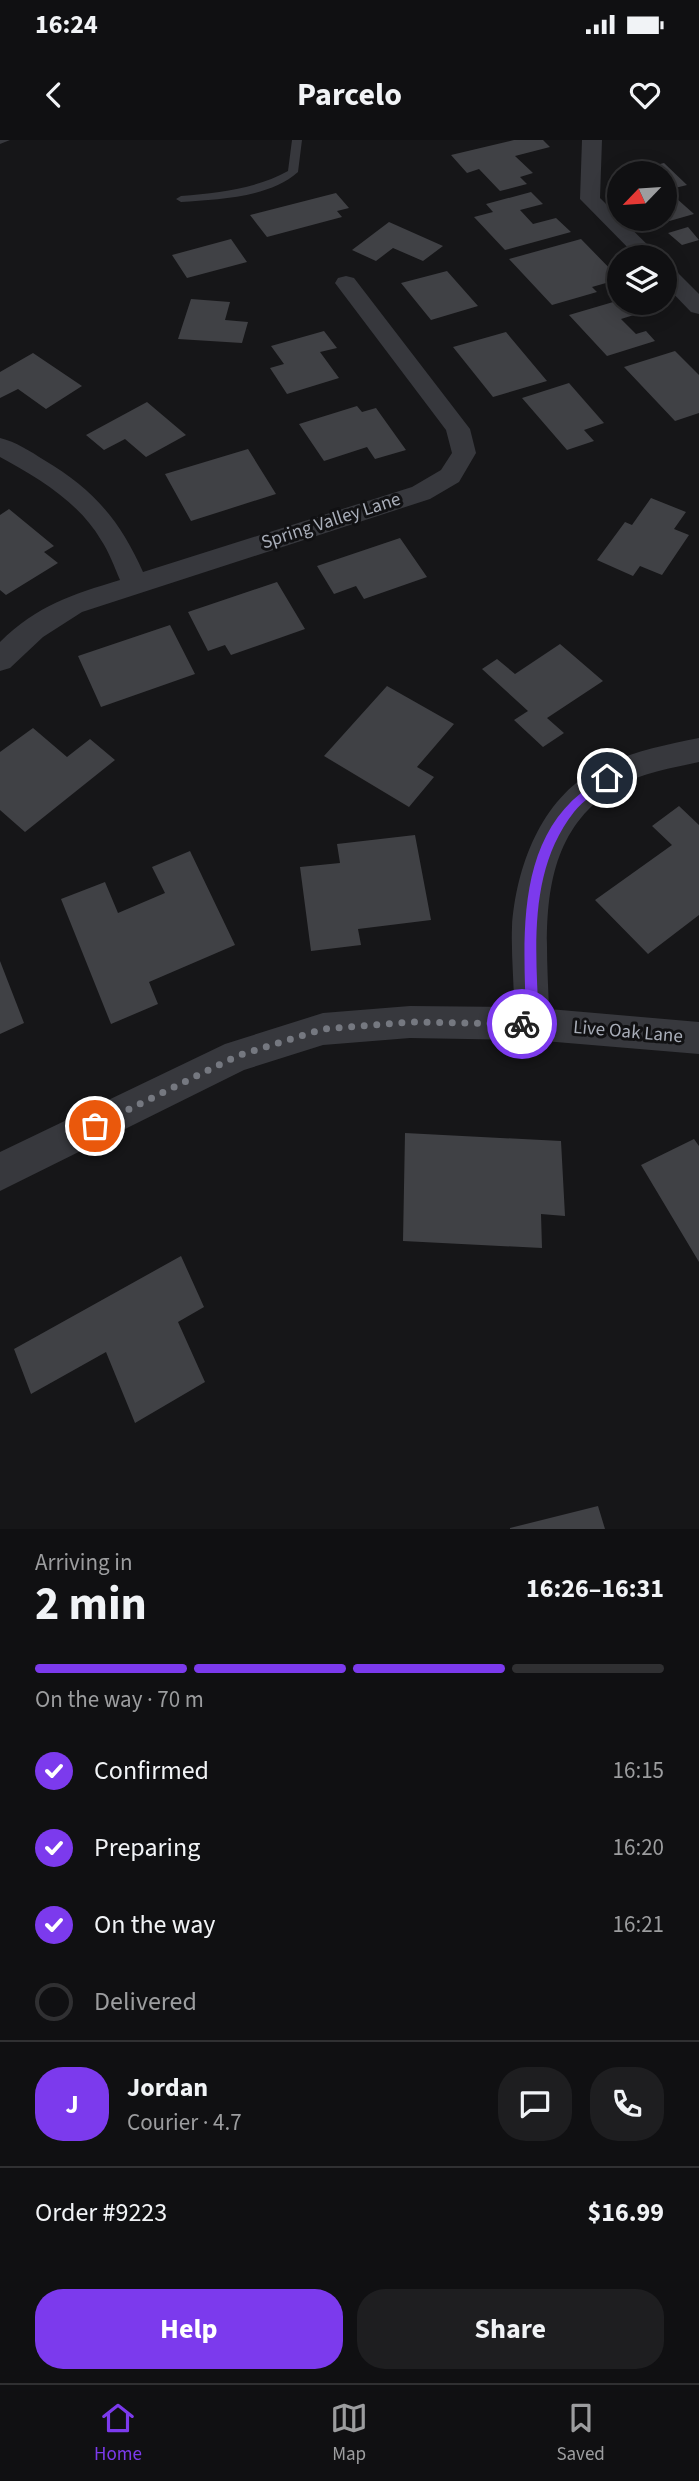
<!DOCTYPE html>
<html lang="en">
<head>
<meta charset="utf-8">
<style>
	:root { --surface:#101012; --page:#1e1e20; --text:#f1f3f6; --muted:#9c9d9f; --line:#303032; --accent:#7c3aed }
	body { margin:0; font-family:"Source Sans 3",sans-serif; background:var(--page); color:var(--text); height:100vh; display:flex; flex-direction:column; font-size:26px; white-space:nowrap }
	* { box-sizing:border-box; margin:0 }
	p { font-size:23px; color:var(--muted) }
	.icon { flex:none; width:38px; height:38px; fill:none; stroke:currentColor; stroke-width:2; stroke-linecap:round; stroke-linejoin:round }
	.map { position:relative; height:1389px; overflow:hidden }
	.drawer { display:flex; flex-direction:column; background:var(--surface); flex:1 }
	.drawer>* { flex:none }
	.needle { width:46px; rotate:245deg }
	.buttons { position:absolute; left:607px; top:21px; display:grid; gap:14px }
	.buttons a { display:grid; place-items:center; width:70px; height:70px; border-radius:50%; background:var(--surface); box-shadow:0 4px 18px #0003,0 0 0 2px var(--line); font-size:35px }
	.pin { position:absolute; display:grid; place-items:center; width:60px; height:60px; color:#fff; margin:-30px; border:4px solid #fff; border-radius:50%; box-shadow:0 2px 7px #0007 }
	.courier { position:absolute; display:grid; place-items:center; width:70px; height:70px; margin:-35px; border:5px solid #7c3aed; border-radius:50%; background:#fff; color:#222; box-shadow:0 2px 9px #0007 }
	.head em { font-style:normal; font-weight:700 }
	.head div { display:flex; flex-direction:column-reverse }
	.head { display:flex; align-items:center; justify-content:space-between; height:119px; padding:0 35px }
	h1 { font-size:46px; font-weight:700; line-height:52px }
	.bar { display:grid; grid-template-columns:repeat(4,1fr); gap:10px 7px; align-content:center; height:84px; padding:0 35px }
	.bar i { height:9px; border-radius:5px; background:var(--line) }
	.bar .on { background:var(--accent) }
	.bar p { grid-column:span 4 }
	.line { display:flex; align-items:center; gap:18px; padding:0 35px; border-top:2px solid var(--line) }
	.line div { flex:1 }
	.round { display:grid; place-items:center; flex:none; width:74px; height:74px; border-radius:28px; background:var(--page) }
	ol { padding:0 35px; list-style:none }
	li { display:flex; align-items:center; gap:21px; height:77px }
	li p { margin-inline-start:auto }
	li .icon { padding:7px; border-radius:50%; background:var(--accent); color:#fff; stroke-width:4 }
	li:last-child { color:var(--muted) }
	li i { width:38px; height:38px; border:4px solid var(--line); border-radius:50% }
	.button { display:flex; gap:14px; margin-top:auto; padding:14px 35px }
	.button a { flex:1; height:80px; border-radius:28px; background:var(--accent); color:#fff; font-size:28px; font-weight:700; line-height:80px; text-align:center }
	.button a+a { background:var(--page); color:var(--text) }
	.status { display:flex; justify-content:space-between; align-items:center; height:49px; padding:0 35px; background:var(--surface); direction:ltr }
	.status svg { height:19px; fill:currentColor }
	header { display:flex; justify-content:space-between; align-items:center; height:91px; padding:0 35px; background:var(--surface); font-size:32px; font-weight:700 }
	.tab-bar { display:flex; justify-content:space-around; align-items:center; height:98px; border-top:2px solid var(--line); background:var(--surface); font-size:19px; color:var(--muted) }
	.tab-bar a { display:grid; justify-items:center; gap:4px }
	.tab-bar .on { color:var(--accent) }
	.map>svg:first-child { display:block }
	.building { fill:#404145 }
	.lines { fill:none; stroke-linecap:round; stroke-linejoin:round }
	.service { fill:#37383d; fill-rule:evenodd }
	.minor { fill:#37383d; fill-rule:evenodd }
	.route { fill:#7c3aed }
	.done { stroke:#757880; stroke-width:7; stroke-dasharray:0 12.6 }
	.labels { text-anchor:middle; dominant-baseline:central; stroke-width:6; stroke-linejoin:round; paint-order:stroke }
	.street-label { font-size:19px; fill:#a8adb8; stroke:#111113 }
</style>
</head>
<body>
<div class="status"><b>16:24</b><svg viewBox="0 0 49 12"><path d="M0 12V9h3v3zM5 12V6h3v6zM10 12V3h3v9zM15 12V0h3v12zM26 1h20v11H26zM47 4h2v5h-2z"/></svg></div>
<header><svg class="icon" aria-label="back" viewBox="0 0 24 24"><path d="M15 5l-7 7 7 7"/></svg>Parcelo<svg class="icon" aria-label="heart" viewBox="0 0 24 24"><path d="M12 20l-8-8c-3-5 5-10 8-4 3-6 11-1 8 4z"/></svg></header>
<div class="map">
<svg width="699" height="1389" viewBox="0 0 699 1389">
	<rect width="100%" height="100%" fill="#161618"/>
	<path class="building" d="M514,0h29l7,7 -35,9 18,17 -13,4 7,7 -27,7 -21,-22 -12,4 -16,-18z
		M664,23l23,22 -20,5 27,24 -28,8 -3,-3h2v-46l-33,-2z
		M531,52l12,12 -23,6 13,14 23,-6 15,14 -66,18 -31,-33 19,-5 -7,-8z
		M336,53l13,15 -12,3 5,6 -75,20 -17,-22z
		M389,82l54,24 -20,15 -30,-13 -17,13 -24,-11z
		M688,87l11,13 -17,5 -14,-12z
		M231,99l16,23 -60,16 -15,-23z
		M581,99l39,40 -28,8 5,5 -45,13 -43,-46z
		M447,131l31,35 -47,14 -30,-37z
		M191,159l39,3 -5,18 23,2 -6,21 -64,-4z
		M620,160v3h23l7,7 -29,9 15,15 10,-3 9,10 -48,15 -38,-41z
		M324,191l13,17 -17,4 19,26 -52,16 -17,-26 14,-4 -13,-18z
		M506,192l41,49 -54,16 -40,-50z
		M675,211l24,24v38l-24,8 -51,-54z
		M33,213l49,33 -36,23 -28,-20 -18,9v-26z
		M569,243l35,40 -20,7 10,11 -27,9 -45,-52z
		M147,262l39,33 -40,22 -21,-18 -21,11 -18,-15z
		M357,266l5,6 14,-4 30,42 -31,9 -8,-12 -43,14 -25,-37z
		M248,309l28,45 -85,27 -26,-47z
		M651,358l35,14 -12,17 15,6 -27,40 -22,-9 -7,10 -36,-16 28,-38 7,3z
		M9,369l45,37 -10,6 14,11 -52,32 -6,-5v-75z
		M400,398l27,39 -63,22 -8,-13 -22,8 -17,-28z
		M277,442l28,47 -74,26 -6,-10 -17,6 -20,-39z
		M170,485l25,49 -94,33 -23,-51z
		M560,504l43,37 -56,37 17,15 -21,14 -29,-27 14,-9 -46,-42 15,-10 18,15z
		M387,546l67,38 -37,43 17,10 -25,30 -85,-51z
		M33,588l34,29 23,-18 25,21 -90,72 -25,-22v-58z
		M679,666l20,19v90l-51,39 -53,-54 77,-55 -20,-19z
		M415,695l16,85 -73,9 3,16 -50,6 -11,-84 40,-4 -3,-19z
		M190,711l45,94 -86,37 9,22 -47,20 -50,-125 44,-17 13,31 47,-20 -13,-26z
		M0,821l24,62 -24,11z
		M405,993l156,8 4,75 -24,-2 1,34 -139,-7z
		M694,999l5,7v116l-58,-97z
		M181,1116l23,51 -26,15 27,60 -70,41 -29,-71 -75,42 -17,-45z
		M598,1366l7,23h-95v-1z"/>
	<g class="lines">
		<path class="service" d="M0,0h10l-10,4z
			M292,0h10l-4,32c-29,26 -80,27 -117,30l-5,-3 5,-3c38,-3 74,-7 107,-25z"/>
		<path class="minor" d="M582,0h20l-2,58 60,59h-23l-57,-58z
			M665,126l8,2 26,26v20l-8,-2 -26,-27z
			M346,136l8,2 116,151 6,24 -17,29 -29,17 -348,113 -39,25 -33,31 -10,3v-29c38,-37 71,-47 120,-62 -6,-14 -11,-28 -19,-40 -22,-38 -64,-63 -101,-83v-19c16,4 30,13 44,22 49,29 76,60 99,112l269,-85 29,-17 11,-17 -6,-23 -111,-147 3,-5z
			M699,598v24c-27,6 -58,11 -82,25 -81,49 -71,140 -68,222l150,13v32l-167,-14 -122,-2 -87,7 -79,25 -244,121v-39l225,-108 98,-31 87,-7 104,1c0,-26 -3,-53 -2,-80 4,-60 29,-128 85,-158 31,-17 68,-24 102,-31z"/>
	</g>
	<path class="route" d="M607,634l4,1v6c-12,10 -28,19 -37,31 -47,60 -38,140 -35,212l-7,6h-10l-6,-6 2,-4 8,-2c-2,-76 -11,-172 55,-225 9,-7 17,-15 26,-19z"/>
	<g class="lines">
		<path class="done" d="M95,986l142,-70 86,-27 87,-7 112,2"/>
	</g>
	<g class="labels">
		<g class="street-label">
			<text transform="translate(331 381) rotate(-18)">Spring Valley Lane</text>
			<text transform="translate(628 892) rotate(5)">Live Oak Lane</text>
		</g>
	</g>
</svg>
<div class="buttons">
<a><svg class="needle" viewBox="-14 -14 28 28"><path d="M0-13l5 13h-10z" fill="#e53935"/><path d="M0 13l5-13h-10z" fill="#9c9d9f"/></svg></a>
<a><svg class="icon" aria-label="layers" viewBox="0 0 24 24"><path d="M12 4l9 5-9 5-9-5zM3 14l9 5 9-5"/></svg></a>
</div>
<div class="pin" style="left:95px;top:986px;background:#ea580c"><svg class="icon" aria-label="bag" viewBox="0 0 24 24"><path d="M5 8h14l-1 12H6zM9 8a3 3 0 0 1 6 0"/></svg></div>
<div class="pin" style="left:607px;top:638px;background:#1f2937"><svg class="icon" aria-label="home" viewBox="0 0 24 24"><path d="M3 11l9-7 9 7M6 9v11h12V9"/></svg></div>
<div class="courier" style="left:522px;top:884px"><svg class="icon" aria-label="bike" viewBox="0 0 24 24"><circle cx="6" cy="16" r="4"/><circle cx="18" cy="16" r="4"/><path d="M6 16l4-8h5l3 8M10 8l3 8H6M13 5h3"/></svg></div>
</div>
<section class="drawer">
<div class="head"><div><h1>2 min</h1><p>Arriving in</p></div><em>16:26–16:31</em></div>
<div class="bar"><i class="on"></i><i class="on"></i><i class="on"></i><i></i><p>On the way · 70 m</p></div>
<ol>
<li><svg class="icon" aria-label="check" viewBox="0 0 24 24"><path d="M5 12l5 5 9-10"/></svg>Confirmed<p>16:15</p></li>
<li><svg class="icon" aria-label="check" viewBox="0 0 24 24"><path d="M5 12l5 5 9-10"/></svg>Preparing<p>16:20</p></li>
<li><svg class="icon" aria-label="check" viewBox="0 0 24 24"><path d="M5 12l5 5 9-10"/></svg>On the way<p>16:21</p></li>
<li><i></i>Delivered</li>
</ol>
<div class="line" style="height:126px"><b class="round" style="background:var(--accent);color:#fff">J</b><div><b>Jordan</b><p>Courier · 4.7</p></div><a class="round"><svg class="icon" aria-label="chat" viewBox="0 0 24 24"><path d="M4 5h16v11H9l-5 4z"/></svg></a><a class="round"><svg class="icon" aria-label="phone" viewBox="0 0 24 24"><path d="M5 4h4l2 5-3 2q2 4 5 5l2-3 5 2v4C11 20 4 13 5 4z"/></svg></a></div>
<div class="line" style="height:91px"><div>Order #9223</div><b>$16.99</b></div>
<div class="button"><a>Help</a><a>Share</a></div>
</section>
<nav class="tab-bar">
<a class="on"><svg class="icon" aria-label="home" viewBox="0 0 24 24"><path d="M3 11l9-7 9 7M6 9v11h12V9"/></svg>Home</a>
<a><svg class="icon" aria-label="map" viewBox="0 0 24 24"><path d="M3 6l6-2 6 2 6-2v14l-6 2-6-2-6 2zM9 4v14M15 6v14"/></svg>Map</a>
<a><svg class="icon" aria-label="saved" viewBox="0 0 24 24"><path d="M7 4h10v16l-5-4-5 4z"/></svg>Saved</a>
</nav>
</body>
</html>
